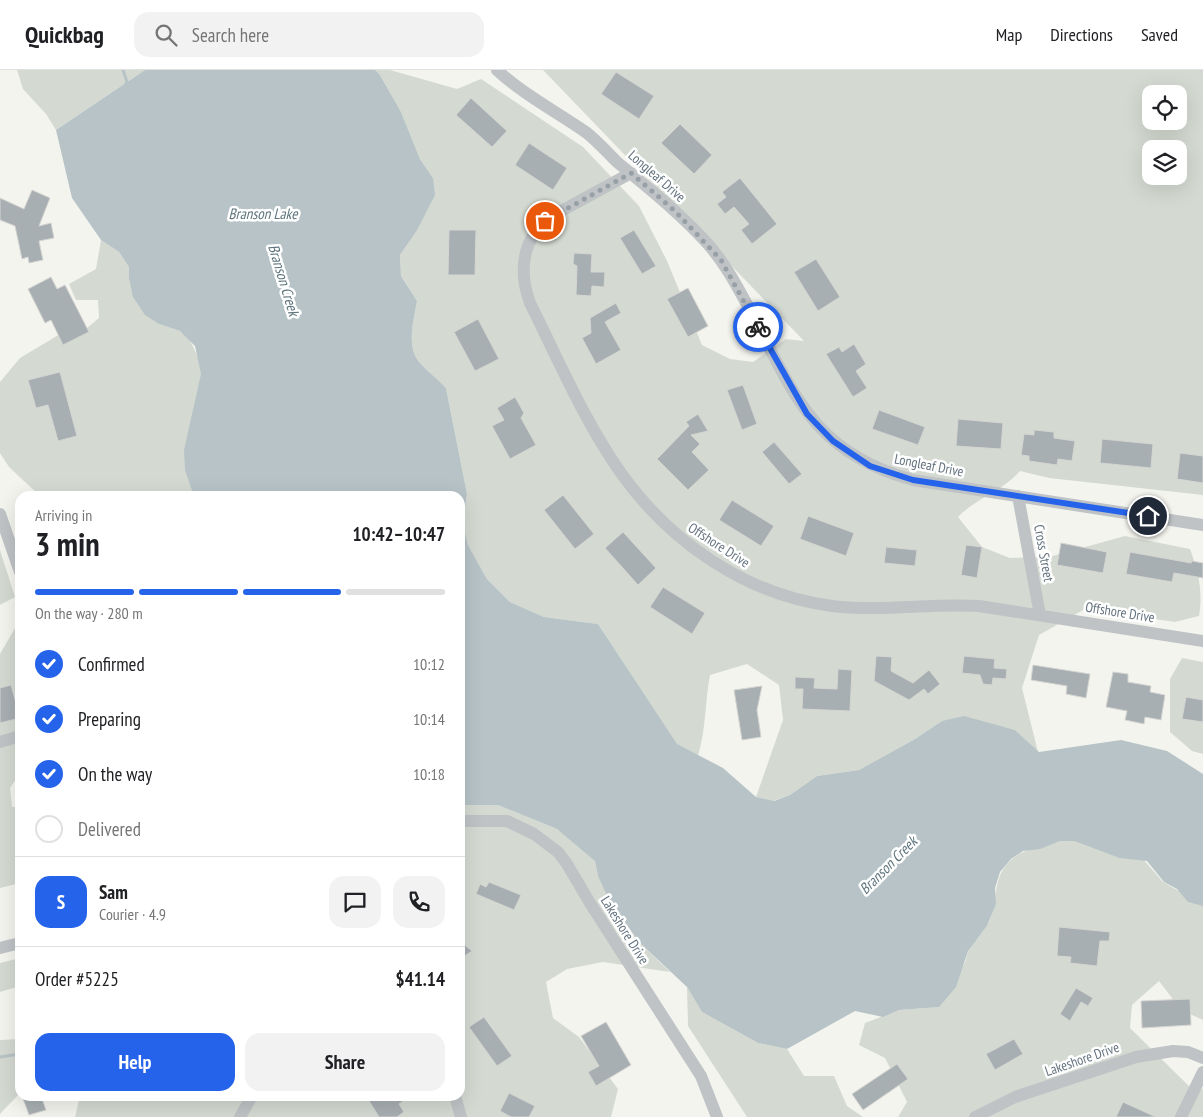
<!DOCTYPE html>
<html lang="en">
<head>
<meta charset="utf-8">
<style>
	:root { --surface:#fff; --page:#f2f2f2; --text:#202124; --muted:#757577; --line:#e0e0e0; --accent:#2563eb }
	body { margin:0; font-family:"PT Sans Narrow",sans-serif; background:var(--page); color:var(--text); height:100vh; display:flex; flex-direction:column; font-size:19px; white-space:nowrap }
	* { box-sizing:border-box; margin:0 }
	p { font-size:16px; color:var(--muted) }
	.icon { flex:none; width:28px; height:28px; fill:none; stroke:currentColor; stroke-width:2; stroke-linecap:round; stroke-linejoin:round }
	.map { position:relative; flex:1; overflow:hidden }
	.panel { position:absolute; left:15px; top:421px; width:450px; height:610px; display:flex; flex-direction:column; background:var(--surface); border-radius:15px; box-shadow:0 5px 20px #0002 }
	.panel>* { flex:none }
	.tools { position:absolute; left:1142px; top:15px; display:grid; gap:10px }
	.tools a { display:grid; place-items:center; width:45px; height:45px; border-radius:10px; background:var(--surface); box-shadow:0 5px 20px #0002; font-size:25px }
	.pin { position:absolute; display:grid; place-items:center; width:42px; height:42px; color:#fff; margin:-21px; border:2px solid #fff; border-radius:50%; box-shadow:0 1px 5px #0007 }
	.courier { position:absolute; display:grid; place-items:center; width:50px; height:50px; margin:-25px; border:4px solid #2563eb; border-radius:50%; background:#fff; color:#222; box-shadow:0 1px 6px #0007 }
	.head em { font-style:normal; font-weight:700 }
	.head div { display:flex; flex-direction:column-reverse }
	.head { display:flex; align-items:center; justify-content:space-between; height:85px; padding:0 20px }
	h1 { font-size:32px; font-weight:700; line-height:38px }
	.bar { display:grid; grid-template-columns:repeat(4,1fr); gap:8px 5px; align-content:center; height:60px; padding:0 20px }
	.bar i { height:6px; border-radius:4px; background:var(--line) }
	.bar .active { background:var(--accent) }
	.bar p { grid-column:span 4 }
	.line { display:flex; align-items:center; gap:12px; padding:0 20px; border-top:1px solid var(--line) }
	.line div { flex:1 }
	.round { display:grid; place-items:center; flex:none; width:52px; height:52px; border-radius:15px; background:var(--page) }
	ol { padding:0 20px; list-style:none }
	li { display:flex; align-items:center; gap:15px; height:55px }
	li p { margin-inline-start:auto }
	li .icon { padding:5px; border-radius:50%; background:var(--accent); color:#fff; stroke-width:4 }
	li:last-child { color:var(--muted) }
	li i { width:28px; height:28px; border:2px solid var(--line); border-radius:50% }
	.action { display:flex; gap:10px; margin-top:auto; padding:10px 20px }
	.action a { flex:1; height:58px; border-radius:15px; background:var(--accent); color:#fff; font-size:20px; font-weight:700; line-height:58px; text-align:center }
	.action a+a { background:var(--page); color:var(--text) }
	header { display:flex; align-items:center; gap:30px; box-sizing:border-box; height:70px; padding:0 25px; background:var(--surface); border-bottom:1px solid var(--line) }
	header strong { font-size:24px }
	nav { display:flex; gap:28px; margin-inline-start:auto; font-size:18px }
	.search { width:350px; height:45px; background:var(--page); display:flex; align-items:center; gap:12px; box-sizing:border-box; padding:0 18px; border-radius:15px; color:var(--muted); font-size:19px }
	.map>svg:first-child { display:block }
	.green { fill:#d4dad1; fill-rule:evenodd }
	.water { fill:#b7c3c7 }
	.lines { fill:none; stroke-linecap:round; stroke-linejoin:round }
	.stream { stroke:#b7c3c7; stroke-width:3 }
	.building { fill:#a8afb3; stroke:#d5d5d2 }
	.minor { stroke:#bfc3c6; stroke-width:12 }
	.done { stroke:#96a0a6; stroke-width:5; stroke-dasharray:0 9 }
	.route { stroke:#2563eb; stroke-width:6 }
	.labels { text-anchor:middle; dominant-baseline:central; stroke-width:5; stroke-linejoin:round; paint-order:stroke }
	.street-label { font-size:14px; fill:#64737f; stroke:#fff }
	.water-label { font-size:15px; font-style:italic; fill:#5f757d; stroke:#fff }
</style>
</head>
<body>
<header>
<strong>Quickbag</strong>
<div class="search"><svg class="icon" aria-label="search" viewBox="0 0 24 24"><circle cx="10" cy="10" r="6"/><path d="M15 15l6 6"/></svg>Search here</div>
<nav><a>Map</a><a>Directions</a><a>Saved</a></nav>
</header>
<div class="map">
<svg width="1203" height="1047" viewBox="0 0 1203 1047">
	<rect width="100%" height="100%" fill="#f4f4ef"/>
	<path class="green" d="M17,0h128l-89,60 -10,-16 -23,-25z
		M373,0h17l67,19 24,-10 102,68 56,59 28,55 35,84 28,14 23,3 33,-23 18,2 -261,-271h660v425l-154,-17 -29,-7c-17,20 -44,27 -62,46l24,30 28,11 39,-1 76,-21 65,13c9,24 13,43 9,67l-24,6 -90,-13 -46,26 -17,53 16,64 -23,-22 -73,-9 -27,18 -56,31 -42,6 -27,19 -17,6 -17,-4 27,-77 -4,-35 -32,-21 -37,11c-5,26 -4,55 -12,81l-21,-11 -79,-121 -54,-7 -34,-15 -23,-23 -19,-34 -5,-22 4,-29 -21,-106c-8,-9 -17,-15 -25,-24 -16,-16 -7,-44 -4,-63l-16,-25 -1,-21 16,-23 17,-54 -13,-19 -19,-47zM1151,24h28v27h-28zM1151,79h28v27h-28z
		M101,170l18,12 10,15v11l30,46 21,7 9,7 11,24 1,12 -7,122h-154l-31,-29 -9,-14v-71l20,-24 40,-24 21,-1 18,-15 -1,-18h-22l-7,-16 27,-15z
		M0,480l15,47 -15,8z
		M15,558l5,4v141l-10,15 2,19h8v76l-20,5v-234z
		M1182,588l21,4v92l-11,-3 -22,-19v-53z
		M460,735h38l59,24 25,19 13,13 3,15 42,67 30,29 -67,-10 -36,7 -21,13 7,36 26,19 39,52 -7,28h-536l5,-21h380z
		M1060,771h14l45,17 24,1 20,23 40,23v115l-22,-10 -22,-29 -27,24 -2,23 64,63 9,-2v28h-305l9,-15 -22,-44 -26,-13 6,-22 34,-13 39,-3c9,-14 19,-28 26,-43 3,-4 2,-10 5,-14 5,-9 13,-16 18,-24 13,-23 3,-47 24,-66 12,-12 33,-13 49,-19z
		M20,888v28l-20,6v-29z
		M687,917l15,25 56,31 29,6 17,27h30l13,30 16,11h-116l-59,-91z
		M20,969v54l-20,21v-74z"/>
	<path class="water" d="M145,0h230l4,4 22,38 19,47 13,19 2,17 -19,37 -16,23 1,21 16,25c-3,19 -12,47 4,63 8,9 17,15 25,24l21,106 -4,29 5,22 19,34 23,23 34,15 54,7 79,120 46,24 33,29 18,4 16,-6 27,-19 42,-6 56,-31 27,-18 22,-5 51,14 24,22 82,-12 46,11 36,23v132l-15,-4 -11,-13 -13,-7 -17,-21 -28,-3 -45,-17h-14l-20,8 -17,2 -12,8 -11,13 -5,16 1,16 -9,22 -19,25 -12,36 -17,20 -40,3 -16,7 -28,-6 -68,38 -29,-6 -56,-31 -15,-25 -47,-44 -30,-41 -12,-26 -3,-15 -38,-32 -59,-24h-38v-309h-266l-9,-26 -1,-20 17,-76 -6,-28 -15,-15 -21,-7 -14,-9 -12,-18 -4,-19v-11l-10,-15 -18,-12 -29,-42 -16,-68z"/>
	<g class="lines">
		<path class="stream" d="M123,0l4,12 -2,4
			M0,987l20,-3"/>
	</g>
	<path class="building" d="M616,2l38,24 -15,23 -38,-25z
		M471,28l36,33 -15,16 -36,-32z
		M680,54l32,31 -18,19 -33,-31z
		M529,73l38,25 -14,22 -38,-25z
		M740,108l37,46 -25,20 -11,-14 8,-6 -15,-17 -9,7 -8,-10 9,-7 -4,-5z
		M32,120l18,8 -11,28 12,-3 3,15 -15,3 4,19 -14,3 -1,-6 -6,2 -7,-33 -15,-6v-22l24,11z
		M449,160h27l-1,45h-27z
		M634,160l22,36 -14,8 -22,-36z
		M574,183l18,1 -1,18h14l-1,15 -12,-1 -1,10 -15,-1 1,-29 -4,-2z
		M816,189l24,38 -22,14 -24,-39z
		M51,207l6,12 8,-4 24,47 -26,13 -12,-25 -6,3 -17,-34z
		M688,218l20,38 -20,11 -21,-38z
		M616,233l5,10 -16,9 16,28 -25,14 -14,-26 9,-5 -1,-15z
		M478,249l21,40 -24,12 -21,-39z
		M854,274l12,20 -10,7 11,17 -14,9 -27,-43 13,-7 3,5z
		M60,302l17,64 -19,5 -10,-36 -12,3 -8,-28z
		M743,315l14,39 -15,6 -15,-40z
		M515,327l9,16 -3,5 15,27 -26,14 -18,-33 12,-6 -7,-12z
		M879,340l46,17 -7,18 -46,-16z
		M698,344l10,17 -17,4 9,9 -8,8 17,18 -21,20 -31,-31 32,-33 -3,-4z
		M958,349l45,4 -2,26 -45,-3z
		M1034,360l20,2v6l21,3 -3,20 -14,-2 -1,6 -28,-4v-5l-8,-1 3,-21 10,1z
		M1102,369l51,5 -2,24 -51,-5z
		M774,372l28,32 -13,10 -27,-32z
		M1180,383l23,3v27l-26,-4z
		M563,425l31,39 -19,15 -31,-39z
		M732,430l42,26 -13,20 -42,-26z
		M808,446l46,17 -8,23 -46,-17z
		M623,462l33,36 -18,17 -33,-37z
		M1061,473l46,9 -4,21 -46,-8z
		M966,475l16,2 -5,31 -16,-3z
		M886,477l31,3 -2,16 -31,-3z
		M1130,482l61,11 1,-2 11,2v15l-29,-5 -2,9 -46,-8z
		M663,517l42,26 -13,21 -42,-27z
		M876,586l16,1 -1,14 22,12 16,-13 11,14 -12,10 -4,-5 -15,11 -35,-19z
		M964,586l31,3 -1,9 13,1 -1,10 -13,-1 -1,7 -9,-1 -3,-9 -18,-2z
		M1033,595l57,9 -4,24 -20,-4 1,-8 -36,-6z
		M838,599l14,1 -2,41 -48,-2 1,-20h-8v-12l20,1 -1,10 23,1z
		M1113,602l15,2v8l23,4 -1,6 15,3 -4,25 -16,-3 -1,7 -19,-4 2,-9 -21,-4z
		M11,615l9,33 -20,5v-35z
		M762,616l-5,24 4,27 -19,3 -8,-50z
		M1186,627l17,3v22l-21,-3z
		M489,812l32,13 -7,15 -38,-16 4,-10 6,3z
		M1059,857l51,5 -1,9h-9l-3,25 -27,-3 1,-6 -14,-1z
		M460,871l12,10 -12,8z
		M1076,918l17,10 -5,8 -7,-4 -11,19 -10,-7z
		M1190,929l1,26 -49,3 -1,-27z
		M484,947l28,39 -15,10 -28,-39z
		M606,952l25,43 -35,21 -8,-14 11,-6 -18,-30z
		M1014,969l9,15 -28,16 -9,-16z
		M897,994l11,15 -45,31 -11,-16z
		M509,1023l26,13 -6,11h-18l-11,-6z
		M22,1026h19l5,14 -17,5z
		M366,1026h44l-11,8 5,8 -7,5h-18z
		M1123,1032l33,15h-40z"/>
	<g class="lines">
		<path class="minor" d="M497,0c27,25 60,42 90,63 11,9 20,19 30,29 31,26 63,51 90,81 18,20 30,43 43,67 44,84 63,143 163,170l290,45
			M631,103l-79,43c-30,21 -34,55 -22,87 28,56 54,118 91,170 49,69 125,122 211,133 50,6 98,-3 147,0l224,35
			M1018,426l22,119
			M0,444l20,58
			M0,672l20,-6
			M460,751h47l27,13 24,18 9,12 23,39 111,173 16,41
			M0,878l20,-5
			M455,1026l6,21
			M240,1047l12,-21
			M975,1047l40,-20 121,-40 37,-6 15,1 15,6
			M1181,1047l22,-45"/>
	</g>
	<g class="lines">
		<path class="done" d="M545,151l86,-48 44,38 46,49 37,67"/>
		<path class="route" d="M758,257l49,87 26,27 37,25 43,14 235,36"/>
	</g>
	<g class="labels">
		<g class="street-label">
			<text transform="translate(657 106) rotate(41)">Longleaf Drive</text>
			<text transform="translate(929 395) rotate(11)">Longleaf Drive</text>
			<text transform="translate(719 475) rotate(33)">Offshore Drive</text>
			<text transform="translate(1044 483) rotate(80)">Cross Street</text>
			<text transform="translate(1120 542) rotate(9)">Offshore Drive</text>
			<text transform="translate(625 860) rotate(58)">Lakeshore Drive</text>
			<text transform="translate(1082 989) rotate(-19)">Lakeshore Drive</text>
		</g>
		<g class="water-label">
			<text x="263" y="143">Branson Lake</text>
			<text transform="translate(284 210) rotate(73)">Branson Creek</text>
			<text transform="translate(888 795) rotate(-45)">Branson Creek</text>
		</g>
	</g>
</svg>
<div class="tools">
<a><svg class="icon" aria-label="locate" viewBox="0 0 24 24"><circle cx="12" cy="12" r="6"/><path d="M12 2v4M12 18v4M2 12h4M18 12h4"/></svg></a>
<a><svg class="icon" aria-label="layers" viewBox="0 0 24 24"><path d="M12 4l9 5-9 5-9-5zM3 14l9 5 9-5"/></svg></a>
</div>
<div class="pin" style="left:545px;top:151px;background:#ea580c"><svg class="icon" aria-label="bag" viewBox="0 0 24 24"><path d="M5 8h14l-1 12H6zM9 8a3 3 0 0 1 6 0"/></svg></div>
<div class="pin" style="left:1148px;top:446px;background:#1f2937"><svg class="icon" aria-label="home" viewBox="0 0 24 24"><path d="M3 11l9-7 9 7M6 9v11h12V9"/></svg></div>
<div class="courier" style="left:758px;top:257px"><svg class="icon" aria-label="bike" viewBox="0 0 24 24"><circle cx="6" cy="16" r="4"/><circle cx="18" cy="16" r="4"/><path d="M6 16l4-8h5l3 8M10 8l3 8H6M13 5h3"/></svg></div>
<section class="panel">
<div class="head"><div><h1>3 min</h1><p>Arriving in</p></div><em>10:42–10:47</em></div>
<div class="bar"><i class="active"></i><i class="active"></i><i class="active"></i><i></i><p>On the way · 280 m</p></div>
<ol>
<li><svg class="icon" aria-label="check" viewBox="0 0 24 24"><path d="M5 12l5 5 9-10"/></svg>Confirmed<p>10:12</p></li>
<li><svg class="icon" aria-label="check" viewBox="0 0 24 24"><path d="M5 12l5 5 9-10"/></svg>Preparing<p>10:14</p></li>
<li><svg class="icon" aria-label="check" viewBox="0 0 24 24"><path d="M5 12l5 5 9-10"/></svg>On the way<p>10:18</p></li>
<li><i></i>Delivered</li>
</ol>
<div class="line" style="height:90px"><b class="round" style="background:var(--accent);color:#fff">S</b><div><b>Sam</b><p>Courier · 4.9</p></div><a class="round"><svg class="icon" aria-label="chat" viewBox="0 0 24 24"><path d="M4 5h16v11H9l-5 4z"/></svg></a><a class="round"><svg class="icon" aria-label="phone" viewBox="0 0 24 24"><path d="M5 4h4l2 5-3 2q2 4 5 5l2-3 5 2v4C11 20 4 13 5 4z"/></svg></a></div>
<div class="line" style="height:65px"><div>Order #5225</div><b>$41.14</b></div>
<div class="action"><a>Help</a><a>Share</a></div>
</section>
</div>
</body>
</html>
